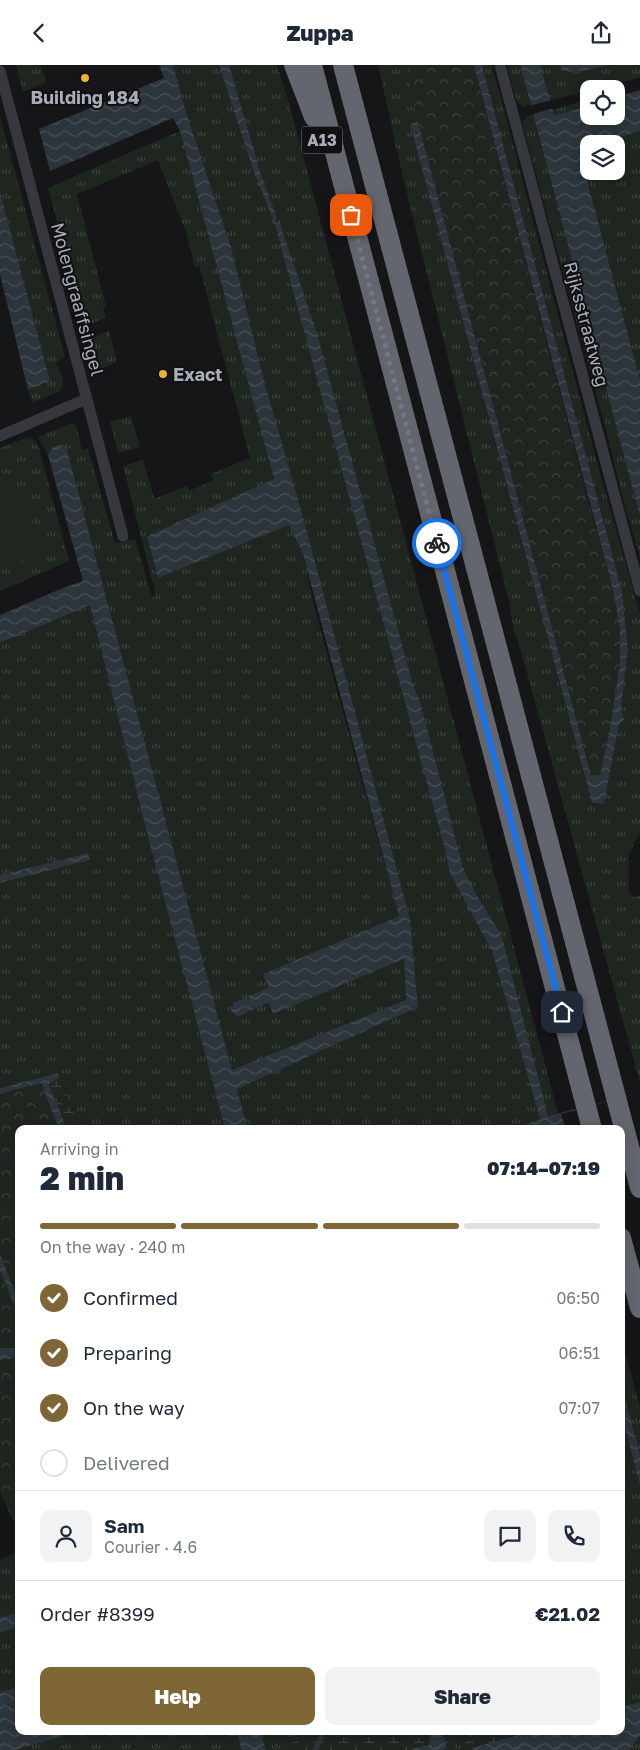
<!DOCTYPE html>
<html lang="en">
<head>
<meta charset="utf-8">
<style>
	:root { --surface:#fff; --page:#f2f2f3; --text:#1f2937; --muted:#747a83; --line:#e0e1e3; --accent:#7e6636 }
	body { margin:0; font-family:"Golos Text",sans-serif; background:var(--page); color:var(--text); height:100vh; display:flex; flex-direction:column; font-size:19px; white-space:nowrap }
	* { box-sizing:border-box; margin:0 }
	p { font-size:16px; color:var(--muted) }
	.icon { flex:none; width:28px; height:28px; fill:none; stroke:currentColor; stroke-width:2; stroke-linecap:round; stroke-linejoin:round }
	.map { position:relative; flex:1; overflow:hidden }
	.drawer { position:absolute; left:15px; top:1060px; width:610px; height:610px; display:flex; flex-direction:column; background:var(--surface); border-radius:10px; box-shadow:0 2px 12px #0003 }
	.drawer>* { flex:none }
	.buttons { position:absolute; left:580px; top:15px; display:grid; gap:10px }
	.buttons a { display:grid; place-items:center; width:45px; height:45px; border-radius:10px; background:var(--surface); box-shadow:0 2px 12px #0003; font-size:25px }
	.pin { position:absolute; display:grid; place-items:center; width:42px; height:42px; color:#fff; margin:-21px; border-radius:10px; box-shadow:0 2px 8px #0006 }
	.courier { position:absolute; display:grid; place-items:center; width:50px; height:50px; margin:-25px; border:4px solid #1a73e8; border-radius:50%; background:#fff; color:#222; box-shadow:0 1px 6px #0007 }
	.summary em { font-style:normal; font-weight:800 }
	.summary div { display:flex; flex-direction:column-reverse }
	.summary { display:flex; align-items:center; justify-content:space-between; height:85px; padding:0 25px }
	h1 { font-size:32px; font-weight:800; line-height:38px }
	.bar { display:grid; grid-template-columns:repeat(4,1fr); gap:8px 5px; align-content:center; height:60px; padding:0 25px }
	.bar i { height:6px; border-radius:4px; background:var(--line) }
	.bar .on { background:var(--accent) }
	.bar p { grid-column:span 4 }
	.line { display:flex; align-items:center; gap:12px; padding:0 25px; border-top:1px solid var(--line) }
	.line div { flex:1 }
	.round { display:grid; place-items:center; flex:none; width:52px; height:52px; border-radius:10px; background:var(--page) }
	ol { padding:0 25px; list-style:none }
	li { display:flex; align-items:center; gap:15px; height:55px }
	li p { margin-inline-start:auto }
	li .icon { padding:5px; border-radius:50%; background:var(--accent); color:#fff; stroke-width:4 }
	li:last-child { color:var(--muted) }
	li i { width:28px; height:28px; border:2px solid var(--line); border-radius:50% }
	.button { display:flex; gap:10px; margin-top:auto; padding:10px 25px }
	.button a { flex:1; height:58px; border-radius:10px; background:var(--accent); color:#fff; font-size:20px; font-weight:800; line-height:58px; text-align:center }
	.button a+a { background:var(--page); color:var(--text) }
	header { display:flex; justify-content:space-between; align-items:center; height:65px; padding:0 25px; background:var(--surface); font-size:22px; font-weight:800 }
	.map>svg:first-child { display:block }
	.grass { fill:url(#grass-tufts) }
	.forest { fill:url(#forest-crowns) }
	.wetland { fill:url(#wetland-marsh) }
	.garden { fill:#1e261f }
	.water { fill:url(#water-waves) }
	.pier { fill:#161618 }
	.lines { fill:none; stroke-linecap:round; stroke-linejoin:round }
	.stream { stroke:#2c353c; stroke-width:4.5 }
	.street { stroke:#37383d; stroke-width:11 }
	.highway { stroke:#63666e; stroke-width:20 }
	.done { stroke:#757880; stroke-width:5; stroke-dasharray:0 9 }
	.route { stroke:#1a73e8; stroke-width:6 }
	.poi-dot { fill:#f2b134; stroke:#111113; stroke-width:2 }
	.labels { text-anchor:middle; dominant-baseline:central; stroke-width:4; stroke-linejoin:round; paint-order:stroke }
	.shield { fill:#111113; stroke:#7b7e86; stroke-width:1 }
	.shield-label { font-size:16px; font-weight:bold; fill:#a8adb8 }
	.poi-label { font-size:18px; font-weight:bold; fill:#a8adb8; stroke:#111113 }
	.street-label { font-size:18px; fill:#a8adb8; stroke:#111113 }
</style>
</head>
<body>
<header><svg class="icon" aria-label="back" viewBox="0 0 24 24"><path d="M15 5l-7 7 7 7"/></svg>Zuppa<svg class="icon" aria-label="share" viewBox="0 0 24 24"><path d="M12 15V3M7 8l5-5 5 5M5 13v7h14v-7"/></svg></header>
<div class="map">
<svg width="640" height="1685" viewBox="0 0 640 1685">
	<defs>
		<pattern id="grass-tufts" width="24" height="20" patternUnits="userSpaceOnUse" patternTransform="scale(1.25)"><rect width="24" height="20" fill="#1e261f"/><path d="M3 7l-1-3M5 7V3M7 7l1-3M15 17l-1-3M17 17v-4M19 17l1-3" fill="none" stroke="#3c433d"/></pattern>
		<pattern id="forest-crowns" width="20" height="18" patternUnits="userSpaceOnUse" patternTransform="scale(1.25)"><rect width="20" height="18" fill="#1e261f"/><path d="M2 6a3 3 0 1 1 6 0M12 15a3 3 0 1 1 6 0" fill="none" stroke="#3c433d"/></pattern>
		<pattern id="wetland-marsh" width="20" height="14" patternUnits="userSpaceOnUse" patternTransform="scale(1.25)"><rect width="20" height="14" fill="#1e261f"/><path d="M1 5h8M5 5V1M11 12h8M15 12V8" fill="none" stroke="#3c433d"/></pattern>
		<pattern id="water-waves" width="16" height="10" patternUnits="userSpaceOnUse" patternTransform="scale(1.25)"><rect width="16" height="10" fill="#2c353c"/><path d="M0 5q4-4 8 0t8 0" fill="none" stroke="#485056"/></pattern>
	</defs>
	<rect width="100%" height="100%" fill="#161618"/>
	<path class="grass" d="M16,0h24l7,17 -24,10z
		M173,0h46l34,105 22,55 169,621 6,28 42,77 48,168 -27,10h-265l-11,-40 181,-82 -8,-88 -145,-535 -34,-137 -45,-135z
		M229,0h48l12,38 269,1010 -10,4 -46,-181 -26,-42 -13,-27 -43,-166 -6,-13 -97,-355 -57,-162z
		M378,0h29l11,57 -8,2 182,680h12l15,-81 5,-3 -3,-12 7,-58 -6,-59 -140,-526h10l104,394 44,155v218l-11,22v39l4,4 7,-1v187l-121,-439 -5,-13 -5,-29 -106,-424z
		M507,0h13l10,40 -6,2 -7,-5z
		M540,0h20l28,5 20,-5h32v12l-44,12h-7v2l-40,9z
		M589,34v7l-35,9 -2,-5z
		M533,50l107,401v42l-17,-59 -15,-62 -86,-314 5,-7z
		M0,51l65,241 -9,6c4,9 11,20 4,28l-28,12 -4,-13 22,-9 -50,-189z
		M180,66l94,348 -127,57 11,42 131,-53 14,29 13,60 83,302 -136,58 5,14 -34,15 4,14 31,-16 4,12 131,-54 2,41 -174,71 -163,-615 -17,-8 -4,7 -10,-18 33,-14 5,2 6,25 6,-2 27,95 20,-4 17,58 4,-1 -33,-130 20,-6 11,39 33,-13 2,5 25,-11 -3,-6 39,-16 -51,-193 -4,2 -9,-35 -28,-72 -81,34 29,112 -3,2 3,10 -21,8 -37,-138z
		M640,66v249l-61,-230 10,-3v24h27v-27h-18z
		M109,265l8,32 -21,9 -8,-31z
		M131,351l9,31 -22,6 -8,-31z
		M28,372l5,2 6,9 30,113 -69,30v-143z
		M90,540l135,524h-145l-22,-56 -58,15v-205l90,-23 -2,-7 -88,22v-232z
		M621,1271l19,72v46l-19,-72z
		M621,1349l19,71v265h-640v-5l50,-14h571z
		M19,1487v60l-19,5v-57z
		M19,1562v60l-19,5v-60z"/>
	<path class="forest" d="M407,0h67l115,439 24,86 7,39v34l-10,64 -10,48h-9l-173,-653z
		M41,1018l18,46h-40v173l-19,-48v-160z
		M0,1205l19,47v31h-19z
		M19,1293v165l-7,-4 -12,-28v-131z"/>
	<path class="wetland" d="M60,1012l20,52h-13l-18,-46z
		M314,1666h115l1,3 -1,11 -20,5h-118l-2,-6 25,-10z
		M442,1666h12v19h-14l7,-2z
		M503,1666h29l-59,17 -1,2h-7v-8z"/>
	<path class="garden" d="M15,416l30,69 -36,16 -9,-21v-58z"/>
	<path class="water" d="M159,0h14l13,47 45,135 34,137 39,137 106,398 8,88 -181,82 11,40h-23l-74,-281 -61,-243 -90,38v-28l65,-28 18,-6 -35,-126 4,-7 5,-3 9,1 166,624 174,-70 -2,-41 -131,55 -4,-12 -31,15 -6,-5 1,-9 35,-15 -5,-14 136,-58 -96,-362 -14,-29 -131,53 -11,-42 127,-57 -94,-348 -7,-13 -123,53 -11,-42 125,-51z
		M219,0h10l31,106 17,47 -1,6 3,-3 38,112 97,355 6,13 43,166 13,27 26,42 46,180 92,-23v13l-77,21v2h-50l27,-10 -48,-168 -42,-77 -6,-28 -169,-621 -22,-55z
		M474,0h8l140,526 6,59 -7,58 3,12 -5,4 -15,80 -12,-1 -182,-679 8,-2 173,653h9l10,-48 10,-64v-34l-7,-39z
		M520,0h20l14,50 35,-9v10h27v-19l24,-7v41l-42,13h-9v3l-10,3 61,230v136z
		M560,0h48c-16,4 -31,9 -47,5z
		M0,127l50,189 -22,9 -28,-116z
		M88,788l2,7 -90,23v-8z
		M58,1008l2,4 -11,7 18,45h-8l-18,-46 -41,11v-6z
		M0,1189l19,48v15l-19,-47z
		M0,1283h19v10l-19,2z
		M621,1317l19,72v31l-19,-71z
		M19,1547v15l-19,5v-15z
		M19,1622v44h63l-68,19h-14v-58z
		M640,1637v33l-11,15h-157l1,-2 59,-17h89v-24z
		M236,1666h35l-9,6 4,13h-24z
		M429,1666h13l5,17 -7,2h-31l20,-5 1,-11z"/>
	<path class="pier" d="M552,35l2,8 -24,7 -2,-9z
		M640,1028v14l-75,20 -4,-13z"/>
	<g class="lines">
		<path class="stream" d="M315,1685l9,-19"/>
		<path class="street" d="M500,0l140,526
			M0,6l123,465
			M0,371l86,-37"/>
		<path class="highway" d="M294,0l20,52
			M312,0l280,1064
			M343,0l297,1123
			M621,1173l19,70"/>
	</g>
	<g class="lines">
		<path class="done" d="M351,150l86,328"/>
		<path class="route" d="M437,478l125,469"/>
	</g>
	<g class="poi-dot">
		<circle cx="85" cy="13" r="5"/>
		<circle cx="163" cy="309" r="5"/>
	</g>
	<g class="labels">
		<rect class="shield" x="302" y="61.5" width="40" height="27" rx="4"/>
		<g class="shield-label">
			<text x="322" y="75">A13</text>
		</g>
		<g class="poi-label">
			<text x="85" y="32">Building 184</text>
			<text x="173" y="309" text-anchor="start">Exact</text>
		</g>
		<g class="street-label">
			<text transform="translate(78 234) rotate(75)">Molengraaffsingel</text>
			<text transform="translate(587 259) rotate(75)">Rijksstraatweg</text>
		</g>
	</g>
</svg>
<div class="buttons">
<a><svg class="icon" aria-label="locate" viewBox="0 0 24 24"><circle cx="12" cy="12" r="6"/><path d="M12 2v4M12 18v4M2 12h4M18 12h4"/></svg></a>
<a><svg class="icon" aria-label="layers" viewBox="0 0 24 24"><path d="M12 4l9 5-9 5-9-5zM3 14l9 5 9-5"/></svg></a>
</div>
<div class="pin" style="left:351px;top:150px;background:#ea580c"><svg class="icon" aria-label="bag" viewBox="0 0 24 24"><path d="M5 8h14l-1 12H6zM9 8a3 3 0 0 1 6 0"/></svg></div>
<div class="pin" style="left:562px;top:947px;background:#1f2937"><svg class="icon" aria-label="home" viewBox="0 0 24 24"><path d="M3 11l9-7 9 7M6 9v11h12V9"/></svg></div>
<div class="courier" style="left:437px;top:478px"><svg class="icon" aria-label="bike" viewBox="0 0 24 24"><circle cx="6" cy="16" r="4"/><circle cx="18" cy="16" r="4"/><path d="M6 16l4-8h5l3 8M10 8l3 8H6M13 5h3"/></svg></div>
<section class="drawer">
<div class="summary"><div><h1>2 min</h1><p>Arriving in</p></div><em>07:14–07:19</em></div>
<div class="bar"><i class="on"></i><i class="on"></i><i class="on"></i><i></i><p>On the way · 240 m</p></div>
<ol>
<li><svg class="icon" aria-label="check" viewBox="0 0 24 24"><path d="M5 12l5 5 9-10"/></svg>Confirmed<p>06:50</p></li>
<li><svg class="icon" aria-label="check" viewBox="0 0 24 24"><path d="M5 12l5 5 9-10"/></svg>Preparing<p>06:51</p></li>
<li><svg class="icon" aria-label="check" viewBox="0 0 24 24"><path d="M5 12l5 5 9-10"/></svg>On the way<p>07:07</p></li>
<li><i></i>Delivered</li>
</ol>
<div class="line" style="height:90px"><a class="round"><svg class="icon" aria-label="person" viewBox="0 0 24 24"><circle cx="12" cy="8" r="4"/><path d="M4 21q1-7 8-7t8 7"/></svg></a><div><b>Sam</b><p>Courier · 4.6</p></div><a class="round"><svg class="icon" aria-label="chat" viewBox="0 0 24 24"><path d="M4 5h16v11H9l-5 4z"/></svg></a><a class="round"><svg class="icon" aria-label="phone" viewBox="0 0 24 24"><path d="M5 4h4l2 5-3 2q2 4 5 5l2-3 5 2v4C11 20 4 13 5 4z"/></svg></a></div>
<div class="line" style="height:65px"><div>Order #8399</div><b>€21.02</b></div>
<div class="button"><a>Help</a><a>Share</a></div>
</section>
</div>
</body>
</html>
